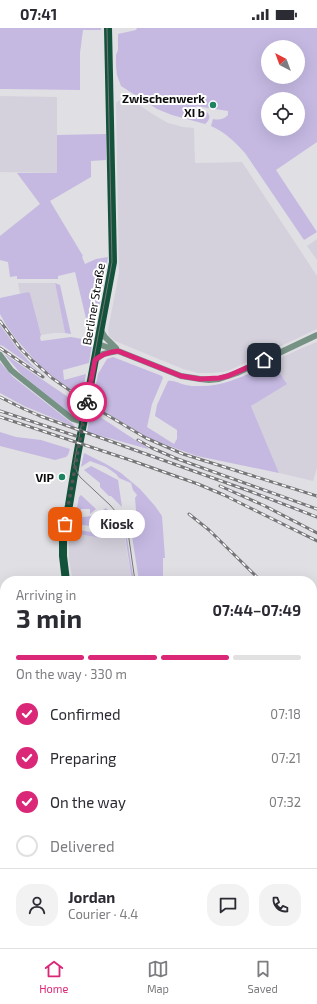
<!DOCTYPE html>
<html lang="en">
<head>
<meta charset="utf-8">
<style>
	:root { --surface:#fff; --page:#f2f2f3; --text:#2b2b33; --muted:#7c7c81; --line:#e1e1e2; --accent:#db2777 }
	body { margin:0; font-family:"Exo 2",sans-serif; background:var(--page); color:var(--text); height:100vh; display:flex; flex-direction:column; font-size:15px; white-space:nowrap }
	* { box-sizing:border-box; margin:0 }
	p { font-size:13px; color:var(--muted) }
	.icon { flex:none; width:22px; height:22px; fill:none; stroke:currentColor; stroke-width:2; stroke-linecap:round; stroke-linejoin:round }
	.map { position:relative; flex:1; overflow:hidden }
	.drawer { position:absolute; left:0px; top:548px; width:317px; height:372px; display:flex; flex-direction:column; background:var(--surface); border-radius:16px 16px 0 0; box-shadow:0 4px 16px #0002 }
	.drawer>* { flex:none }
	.needle { width:26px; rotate:319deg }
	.fabs { position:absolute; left:261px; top:12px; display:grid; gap:8px }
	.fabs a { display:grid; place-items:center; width:44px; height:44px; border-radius:50%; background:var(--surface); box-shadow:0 4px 16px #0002; font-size:20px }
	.pin { position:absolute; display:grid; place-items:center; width:34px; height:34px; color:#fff; margin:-17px; border-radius:8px; box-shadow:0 2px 6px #0006 }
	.courier { position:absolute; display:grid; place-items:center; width:40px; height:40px; margin:-20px; border:3px solid #db2777; border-radius:50%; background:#fff; color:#222; box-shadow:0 1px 5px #0007 }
	.bubble { position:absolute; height:28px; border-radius:14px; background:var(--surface); box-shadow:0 4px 16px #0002; font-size:13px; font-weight:700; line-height:28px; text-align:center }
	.overview em { font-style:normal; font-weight:700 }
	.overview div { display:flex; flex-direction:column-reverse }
	.overview { display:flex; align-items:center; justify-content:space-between; height:68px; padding:0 16px }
	h1 { font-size:26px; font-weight:700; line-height:30px }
	.bar { display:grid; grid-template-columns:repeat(4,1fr); gap:6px 4px; align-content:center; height:48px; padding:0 16px }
	.bar i { height:5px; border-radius:3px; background:var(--line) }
	.bar .selected { background:var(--accent) }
	.bar p { grid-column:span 4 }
	.line { display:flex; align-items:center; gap:10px; padding:0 16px; border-top:1px solid var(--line) }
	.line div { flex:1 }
	.round { display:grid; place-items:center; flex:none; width:42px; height:42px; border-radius:16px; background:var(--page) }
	ol { padding:0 16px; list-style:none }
	li { display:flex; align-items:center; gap:12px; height:44px }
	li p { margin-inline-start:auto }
	li .icon { padding:4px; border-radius:50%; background:var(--accent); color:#fff; stroke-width:4 }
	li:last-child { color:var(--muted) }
	li i { width:22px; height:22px; border:2px solid var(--line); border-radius:50% }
	.status { display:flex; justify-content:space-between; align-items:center; height:28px; padding:0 20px; background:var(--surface); direction:ltr }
	.status svg { height:11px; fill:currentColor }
	.tabs { display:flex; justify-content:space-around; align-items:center; height:56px; border-top:1px solid var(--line); background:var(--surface); font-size:11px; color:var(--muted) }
	.tabs a { display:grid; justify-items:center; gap:2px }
	.tabs .selected { color:var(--accent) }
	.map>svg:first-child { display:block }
	.built { fill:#d4d1dd }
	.green { fill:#c5b9e2; fill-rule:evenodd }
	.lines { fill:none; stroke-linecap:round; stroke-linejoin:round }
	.minor { stroke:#759284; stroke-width:6 }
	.major { stroke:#13523b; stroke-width:8 }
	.tram { stroke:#767578; stroke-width:1 }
	.rail-casing { stroke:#767578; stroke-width:3 }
	.rail { stroke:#fff; stroke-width:1.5; stroke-dasharray:4.5; stroke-linecap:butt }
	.done { stroke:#565558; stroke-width:4; stroke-dasharray:0 7.2 }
	.route { stroke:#db2777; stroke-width:5 }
	.poi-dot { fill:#1c8460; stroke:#fff; stroke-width:1.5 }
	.labels { text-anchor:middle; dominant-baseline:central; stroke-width:4; stroke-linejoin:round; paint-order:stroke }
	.poi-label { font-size:12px; font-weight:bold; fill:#0c0b0d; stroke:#fff; text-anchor:end }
	.street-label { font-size:12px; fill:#0c0b0d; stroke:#fff }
</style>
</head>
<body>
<div class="status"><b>07:41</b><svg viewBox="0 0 49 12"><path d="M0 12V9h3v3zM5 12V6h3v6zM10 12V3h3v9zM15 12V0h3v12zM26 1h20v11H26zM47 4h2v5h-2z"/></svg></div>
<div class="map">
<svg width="317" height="920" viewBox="0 0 317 920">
	<rect width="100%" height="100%" fill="#e0dfe3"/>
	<path class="built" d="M0,68l57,1v76l-57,-1z
		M127,71h3l24,16 14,8 15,4 11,1 1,35 47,-1 75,114v53l-87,41 -7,2 -12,1h-13l-15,-4 -68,-28 -6,-5 -1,-6 11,-57 -3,-170 2,-2z
		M317,211v21l-10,-14z
		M18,255h37l10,50h-11l-13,2 -11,-42 -2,-1 -8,2z
		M317,314v126l-4,13 -34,-8 -28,-67 35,-22 -14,-22 30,-14z
		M118,493h2l3,7 9,53h-59l-4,-22v-16l1,-8 2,-2 29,5z
		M317,570v350h-95v-5h90v-337z
		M165,915h35v4l-2,1h-37l-1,-3z"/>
	<path class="green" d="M0,0h101v2h-18l-3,23v37l-72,-1h-8z
		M137,0h180v114l-41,28 41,62 -13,8 -59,-87c-10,-11 -20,-21 -34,-27l2,-7c6,1 10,1 15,-4v-4l-32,-5v5c3,0 8,0 10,1 6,3 3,9 -1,12l-33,-9 -15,-6 -36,-23 -4,-11 -1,-9v-11l2,-5v-16l18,-4zM268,19h30v30h-30zM268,71h30v30h-30z
		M106,106v26l-15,1v16l-41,24 33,55 -1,1 3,7 11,-5 12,-2 -15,83 -5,-2 -3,-3 4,-4 -14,-59 -17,4v3h-41v-3l-7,1 -2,-15 -8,-2v-24l40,-32 -23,-31h40v-38z
		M55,255l5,2 11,49 -6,-1z
		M28,264l2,1 11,42 -1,3 1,3 30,-4 11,2 10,5 -3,19 -26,7 1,10 22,-6 -4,23 -33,-23 -10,-9 -23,-26 -10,-14 -6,-11v-16z
		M0,297l17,23 15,17 12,10 -41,-29 -3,-1z
		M5,327h1l68,46 7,3c-2,8 -5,12 -13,8l-47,-38z
		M113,329l49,19 1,2 -11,26 -5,23 27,17 3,-5v-9l-22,-14 2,-11 11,-24c6,-1 12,3 18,4 4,1 8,1 12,1 28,1 50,-12 74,-24l15,22 -36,22 28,67 -82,-17 -17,-6 -33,-13 -55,-33 6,-30 9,-15z
		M0,334l13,15 60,47 2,3 -51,-21 -24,-13z
		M91,383l35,23 22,14v1l-61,-17z
		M0,404l16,5 25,3 29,9 -2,6 -2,2 -11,3 -55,-14z
		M84,425l22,11 15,9 19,16 15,17 7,10 3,42h-2v23h-24l-9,-58 7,-1 -2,-24 2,-3 -4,-5 -2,-7 -12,-5 -3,-4 -10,-7 -16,-6 -9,6z
		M91,438l27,14 4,27 -11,-11h-2l-9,-9v-4l-16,-13z
		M81,467l15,14 -6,5v-5h-9v5h-3l-2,-1 3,-16z
		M106,480l12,13 -17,17 -29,-5 1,-4c11,1 31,9 36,-5 1,-6 -1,-10 -6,-14z
		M98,483c5,5 9,12 0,16l-15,-2 -9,-2 2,-5 15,-2z
		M121,494h1l4,10 8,49h-2l-7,-46 -2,-7z
		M5,580v30l-5,1v-30z"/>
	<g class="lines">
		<path class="minor" d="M100,301l5,8 11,11
			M98,316l20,7 63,25 19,3 9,1 10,-1 18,-6 80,-38
			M0,327l11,15 6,5 53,42 3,2 10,3
			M95,332l8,-6 14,-3"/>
		<path class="major" d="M66,553l-3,-25v-21l6,-30 8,-49 36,-194 -5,-234
			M209,915v5"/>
		<path class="tram" d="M107,0l5,234 -38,202 3,8 3,5 30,28 13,15 5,12 7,49
			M216,915v5"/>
		<g class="rail-casing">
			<path id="rail" d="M0,293l20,27 12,12 20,18 40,28 54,32 37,16 134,42
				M0,320l43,29
				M0,369l24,12 16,7 212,76 65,25
				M0,383l76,25
				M0,389l130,43 68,24 26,11 93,46
				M138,412l14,8 23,10 142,51
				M220,458l45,20 52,27
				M189,486l20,16 52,51
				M312,599l5,5"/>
		</g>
		<use href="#rail" class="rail"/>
	</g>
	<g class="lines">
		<path class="done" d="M65,496l12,-68 10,-54"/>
		<path class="route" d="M87,374l8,-42c7,-6 14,-8 23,-9l63,25 19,3 19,-1 9,-2 36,-16"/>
	</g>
	<g class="poi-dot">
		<circle cx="213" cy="77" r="4"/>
		<circle cx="62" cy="449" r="4"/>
	</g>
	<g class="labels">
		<g class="poi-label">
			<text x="205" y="70">Zwischenwerk<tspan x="205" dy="14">XI b</tspan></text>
			<text x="54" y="449">VIP</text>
		</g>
		<g class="street-label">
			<text transform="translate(93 276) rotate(-80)">Berliner Straße</text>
		</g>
	</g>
</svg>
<div class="fabs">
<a><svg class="needle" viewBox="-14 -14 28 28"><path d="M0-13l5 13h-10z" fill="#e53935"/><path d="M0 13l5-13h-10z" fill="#7c7c81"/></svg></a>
<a><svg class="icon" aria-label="locate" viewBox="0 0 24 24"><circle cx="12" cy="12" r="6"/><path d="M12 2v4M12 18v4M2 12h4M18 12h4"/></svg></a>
</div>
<div class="pin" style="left:65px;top:496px;background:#ea580c"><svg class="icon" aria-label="bag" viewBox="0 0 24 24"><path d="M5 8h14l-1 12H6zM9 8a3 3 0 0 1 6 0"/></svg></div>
<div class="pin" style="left:264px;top:332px;background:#1f2937"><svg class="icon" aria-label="home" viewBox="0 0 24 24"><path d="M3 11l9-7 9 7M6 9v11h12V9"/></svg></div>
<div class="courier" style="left:87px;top:374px"><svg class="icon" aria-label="bike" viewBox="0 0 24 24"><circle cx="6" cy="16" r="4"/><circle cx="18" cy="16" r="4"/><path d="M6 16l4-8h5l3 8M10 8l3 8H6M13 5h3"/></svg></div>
<div class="bubble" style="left:89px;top:482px;width:56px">Kiosk</div>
<section class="drawer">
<div class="overview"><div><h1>3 min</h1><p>Arriving in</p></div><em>07:44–07:49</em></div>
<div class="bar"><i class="selected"></i><i class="selected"></i><i class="selected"></i><i></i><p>On the way · 330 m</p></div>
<ol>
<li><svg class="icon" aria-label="check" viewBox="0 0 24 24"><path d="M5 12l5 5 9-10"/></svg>Confirmed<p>07:18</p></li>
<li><svg class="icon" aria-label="check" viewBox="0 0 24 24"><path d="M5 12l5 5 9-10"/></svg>Preparing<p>07:21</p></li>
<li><svg class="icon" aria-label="check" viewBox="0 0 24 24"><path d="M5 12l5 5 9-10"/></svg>On the way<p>07:32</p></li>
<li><i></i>Delivered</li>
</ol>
<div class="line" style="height:72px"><a class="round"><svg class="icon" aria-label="person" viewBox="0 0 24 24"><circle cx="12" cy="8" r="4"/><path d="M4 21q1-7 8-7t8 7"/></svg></a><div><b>Jordan</b><p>Courier · 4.4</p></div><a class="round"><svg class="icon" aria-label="chat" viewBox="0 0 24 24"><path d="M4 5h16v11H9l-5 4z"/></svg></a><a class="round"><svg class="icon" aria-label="phone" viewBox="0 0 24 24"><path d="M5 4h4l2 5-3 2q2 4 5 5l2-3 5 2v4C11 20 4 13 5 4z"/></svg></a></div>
</section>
</div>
<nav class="tabs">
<a class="selected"><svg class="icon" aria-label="home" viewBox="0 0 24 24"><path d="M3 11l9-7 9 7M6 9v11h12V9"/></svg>Home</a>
<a><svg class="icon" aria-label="map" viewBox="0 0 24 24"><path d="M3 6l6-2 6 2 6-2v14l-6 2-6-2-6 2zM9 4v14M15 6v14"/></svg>Map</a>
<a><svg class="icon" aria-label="saved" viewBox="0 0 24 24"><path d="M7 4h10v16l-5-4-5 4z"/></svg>Saved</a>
</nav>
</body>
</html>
